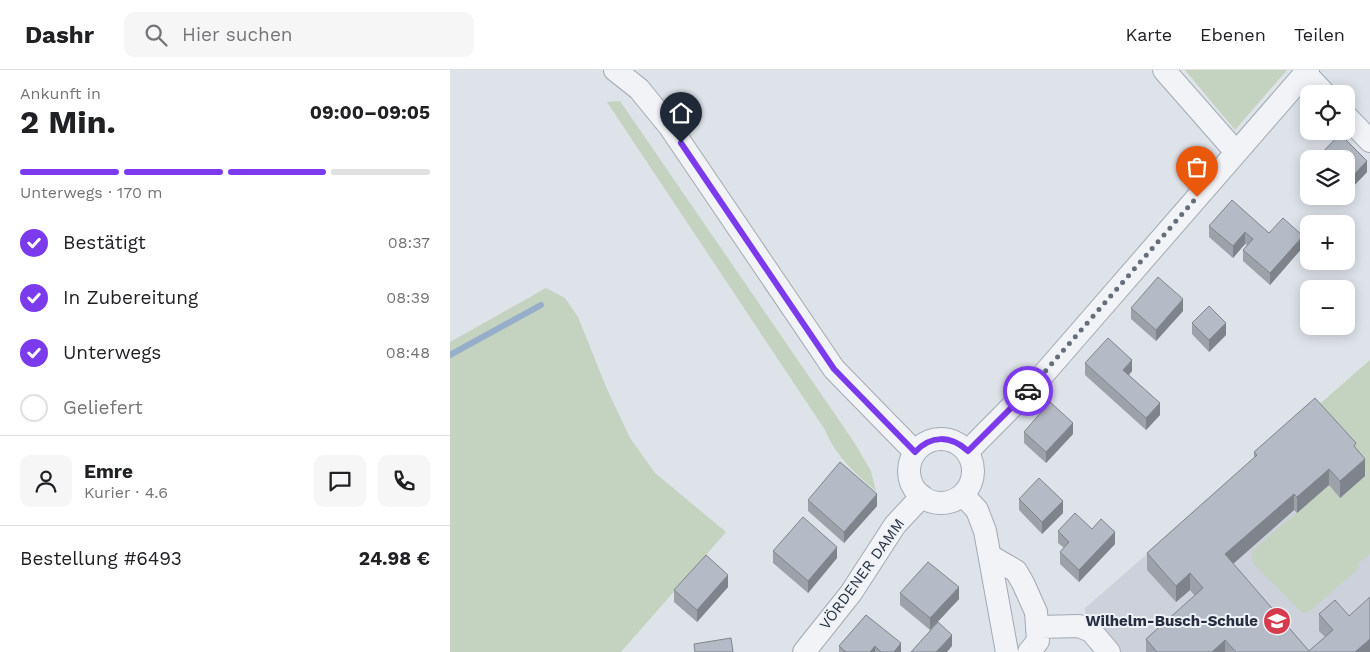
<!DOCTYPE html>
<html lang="de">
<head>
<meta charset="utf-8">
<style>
	:root { --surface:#fff; --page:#f6f6f6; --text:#202124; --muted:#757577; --line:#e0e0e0; --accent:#7c3aed }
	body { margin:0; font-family:"Work Sans",sans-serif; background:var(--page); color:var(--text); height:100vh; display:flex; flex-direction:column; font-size:19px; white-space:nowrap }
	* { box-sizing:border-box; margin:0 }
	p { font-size:16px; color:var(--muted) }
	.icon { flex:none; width:28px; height:28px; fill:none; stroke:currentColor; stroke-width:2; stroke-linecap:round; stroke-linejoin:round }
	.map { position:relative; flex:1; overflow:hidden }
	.sheet { display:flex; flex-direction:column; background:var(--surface); width:450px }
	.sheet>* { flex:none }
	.fabs { position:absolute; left:850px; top:15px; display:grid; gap:10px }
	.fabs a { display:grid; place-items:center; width:55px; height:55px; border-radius:10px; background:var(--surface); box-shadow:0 2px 12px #0003; font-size:25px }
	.pin { position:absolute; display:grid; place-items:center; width:42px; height:42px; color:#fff; margin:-51px -21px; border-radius:50% 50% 50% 0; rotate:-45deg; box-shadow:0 0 5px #0007 }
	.pin .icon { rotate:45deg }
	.courier { position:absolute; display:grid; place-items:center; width:50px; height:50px; margin:-25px; border:4px solid #7c3aed; border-radius:50%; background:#fff; color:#222; box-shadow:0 1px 6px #0007 }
	.summary em { font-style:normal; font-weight:700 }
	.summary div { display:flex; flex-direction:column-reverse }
	.summary { display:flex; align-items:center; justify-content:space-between; height:85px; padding:0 20px }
	h1 { font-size:32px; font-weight:700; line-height:38px }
	.bar { display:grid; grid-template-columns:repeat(4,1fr); gap:8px 5px; align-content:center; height:60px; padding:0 20px }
	.bar i { height:6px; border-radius:4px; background:var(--line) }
	.bar .selected { background:var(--accent) }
	.bar p { grid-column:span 4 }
	.line { display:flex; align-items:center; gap:12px; padding:0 20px; border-top:1px solid var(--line) }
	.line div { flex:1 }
	.round { display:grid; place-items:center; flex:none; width:52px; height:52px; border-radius:10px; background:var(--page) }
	ol { padding:0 20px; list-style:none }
	li { display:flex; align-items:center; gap:15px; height:55px }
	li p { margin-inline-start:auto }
	li .icon { padding:5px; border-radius:50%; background:var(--accent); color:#fff; stroke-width:4 }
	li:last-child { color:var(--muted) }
	li i { width:28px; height:28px; border:2px solid var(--line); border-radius:50% }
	header { display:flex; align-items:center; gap:30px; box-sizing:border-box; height:70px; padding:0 25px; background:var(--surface); border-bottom:1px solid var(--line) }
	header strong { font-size:24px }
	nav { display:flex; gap:28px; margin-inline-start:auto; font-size:18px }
	.search { width:350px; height:45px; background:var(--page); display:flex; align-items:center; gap:12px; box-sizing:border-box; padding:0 18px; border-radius:10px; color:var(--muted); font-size:19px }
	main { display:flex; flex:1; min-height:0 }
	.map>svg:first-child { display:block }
	.built { fill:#ccd1db }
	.green { fill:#c3d3bf }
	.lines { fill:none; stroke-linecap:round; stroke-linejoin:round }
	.stream { stroke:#97aecb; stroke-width:6 }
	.minor-casing { stroke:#a3a9b3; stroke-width:24 }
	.minor { stroke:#f1f3f7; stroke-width:22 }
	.wall { fill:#9ca1aa }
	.shaded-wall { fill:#7f838b }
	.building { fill:#b5bbc6; stroke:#7f838b }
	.done { stroke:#666e7c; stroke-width:5; stroke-dasharray:0 9 }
	.route { stroke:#7c3aed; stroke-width:6 }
	.labels { text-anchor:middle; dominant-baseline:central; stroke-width:4; stroke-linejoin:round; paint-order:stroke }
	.street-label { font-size:15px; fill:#262f41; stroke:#eef1f6 }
	.poi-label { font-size:15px; font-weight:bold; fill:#262f41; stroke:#eef1f6; text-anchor:end }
</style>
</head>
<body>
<header>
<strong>Dashr</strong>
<div class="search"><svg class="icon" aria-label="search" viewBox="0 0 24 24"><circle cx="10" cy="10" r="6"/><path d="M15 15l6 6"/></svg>Hier suchen</div>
<nav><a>Karte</a><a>Ebenen</a><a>Teilen</a></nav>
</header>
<main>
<section class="sheet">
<div class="summary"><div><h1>2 Min.</h1><p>Ankunft in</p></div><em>09:00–09:05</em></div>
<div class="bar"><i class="selected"></i><i class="selected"></i><i class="selected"></i><i></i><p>Unterwegs · 170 m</p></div>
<ol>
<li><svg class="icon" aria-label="check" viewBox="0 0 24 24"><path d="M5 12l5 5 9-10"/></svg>Bestätigt<p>08:37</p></li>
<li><svg class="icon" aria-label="check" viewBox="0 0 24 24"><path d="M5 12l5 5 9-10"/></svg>In Zubereitung<p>08:39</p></li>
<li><svg class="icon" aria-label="check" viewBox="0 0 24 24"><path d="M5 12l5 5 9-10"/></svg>Unterwegs<p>08:48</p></li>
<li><i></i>Geliefert</li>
</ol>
<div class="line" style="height:90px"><a class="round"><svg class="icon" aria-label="person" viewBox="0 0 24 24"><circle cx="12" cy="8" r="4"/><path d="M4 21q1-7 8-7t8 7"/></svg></a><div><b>Emre</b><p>Kurier · 4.6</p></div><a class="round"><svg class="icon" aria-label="chat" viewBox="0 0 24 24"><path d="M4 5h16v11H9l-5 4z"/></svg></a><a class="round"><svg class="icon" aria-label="phone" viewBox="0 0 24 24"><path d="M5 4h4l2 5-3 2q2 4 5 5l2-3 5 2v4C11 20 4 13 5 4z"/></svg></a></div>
<div class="line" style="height:65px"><div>Bestellung #6493</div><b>24.98 €</b></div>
</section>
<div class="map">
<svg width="920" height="582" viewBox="0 0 920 582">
	<rect width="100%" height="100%" fill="#dee2e9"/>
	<path class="built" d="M865,338l55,69v175h-271l-13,-15 -1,-29z"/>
	<path class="green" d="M735,0h102l-52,60z
		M170,31l234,341 17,29 5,20c-21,-17 -41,-36 -51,-61l-218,-328z
		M96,218l19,10 13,19 28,70 24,51 25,35 71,59 -105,120h-171v-310z
		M920,290v194l-12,10 1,4 -50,44h-8l-48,-49 -1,-12 77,-66 11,13 27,-24 -52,-66z"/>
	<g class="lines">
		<path class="stream" d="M0,285l91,-50"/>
		<g class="minor-casing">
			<path id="minor" d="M165,0l24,19 31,38 164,242 81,83
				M714,0l72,82
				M855,3l20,21
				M896,46l24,25
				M459 401a32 32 0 1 1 64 0a32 32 0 1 1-64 0Z
				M518,381l74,-75 266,-306
				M513,425l14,15 8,21 22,121
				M540,486l26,15 7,12 13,29 2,29 -9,11
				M589,557l40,-1 12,5 18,21
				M354,582l47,-59 44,-68 27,-29"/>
		</g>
		<use href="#minor" class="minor"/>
	</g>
	<path class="wall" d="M890,64l27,27v11l-20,21 -1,-34h-26v-4z
		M759,156l60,7 34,14 -33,38 -27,-24v-11l4,-5 -2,-1 -12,14 -24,-21z
		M681,238l52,3 -27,30 -25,-22z
		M742,253l34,12 -17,17 -17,-18z
		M635,293l47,8 -3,4 31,40 -14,15 -61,-55z
		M574,362l49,2 -27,29 -22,-20z
		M906,379l9,27 -25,22 -11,-13 -32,28 -3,-3 -61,54 76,87 16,-14 -6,-6v-17l51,38h-224v-13l49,-43 -5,-6 -14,12 -29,-32v-17l107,-95v-6z
		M569,429l44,14 -21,21 -23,-24z
		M358,430l69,6 -33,37 -36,-32z
		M642,459l23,15 -36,38 -19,-18v-12l4,-4 -6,-5v-12z
		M323,481l64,7 -29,35 -35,-30z
		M278,517l-31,35 -23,-20v-12z
		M450,523l59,6 -29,31 -30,-25z
		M416,545l35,37h-62v-6z"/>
	<path class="shaded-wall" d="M917,91v11l-20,21v-11z
		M795,162v12l-12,14v-12z
		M853,166v11l-33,38v-12z
		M733,229v12l-27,30v-11z
		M776,253v12l-17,17v-12z
		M682,290v11l-9,10v-11z
		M710,333v12l-14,15v-12z
		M623,353v11l-27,29v-11z
		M915,389v17l-25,22v-17z
		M879,399v16l-32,28v-16z
		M427,424v12l-33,37v-11z
		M844,424v16l-69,61v-17z
		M613,431v12l-21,21v-12z
		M665,462v12l-36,38v-12z
		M387,477v11l-29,35v-12z
		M740,503v17l-14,12v-16z
		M278,505v12l-31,35v-12z
		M509,517v12l-29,31v-12z
		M502,565v11l-5,6h-11z
		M920,569v13h-15z
		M775,570v12h-13z
		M451,573v9h-7z
		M425,576v6h-5z"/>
	<path class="building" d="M890,64l27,27 -20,21 -1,-23h-22l-4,-4z
		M782,130l37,33 14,-15 20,18 -33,37 -27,-23 10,-11 -8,-7 -12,14 -24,-20z
		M708,207l25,22 -27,31 -25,-22z
		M759,236l17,17 -17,17 -17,-17z
		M658,268l24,22 -9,10 37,33 -14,15 -61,-55z
		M865,328l41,45 -2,3 11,13 -25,22 -11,-12 -32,28 -3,-3 -69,60 84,97 24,-21 -14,-16 16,-14 14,16 21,-19v42l-15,13h-119l-11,-12 -13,12h-55l-11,-13 57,-51 -13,-15 -14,13 -29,-33 110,-98 -3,-3z
		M600,332l23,21 -27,29 -22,-20z
		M390,392l37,32 -33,38 -36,-32z
		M589,408l24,23 -21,21 -23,-23z
		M625,443l17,16 9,-10 14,13 -36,38 -19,-18 9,-10 -11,-11z
		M353,447l34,30 -29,34 -35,-30z
		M256,485l22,20 -31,35 -23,-20z
		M478,492l31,25 -29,31 -30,-25z
		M416,545l35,28 -7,9h-13l-6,-6 -5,6h-24l-7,-6z
		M488,552l14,13 -16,17h-25z
		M281,568l2,14h-38l-1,-8z"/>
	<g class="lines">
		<path class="done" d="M578,321l169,-194"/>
		<path class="route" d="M231,73l153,226 81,83c16,-17 35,-17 53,-1l60,-60"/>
	</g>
	<defs>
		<g id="school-disc" transform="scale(1.4375)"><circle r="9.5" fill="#d63b4d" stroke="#eef1f6"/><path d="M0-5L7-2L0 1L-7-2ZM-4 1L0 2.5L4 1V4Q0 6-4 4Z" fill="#fff"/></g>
	</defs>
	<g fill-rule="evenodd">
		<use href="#school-disc" x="827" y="551"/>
	</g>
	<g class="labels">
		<g class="street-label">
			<text transform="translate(412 504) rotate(-54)">VÖRDENER DAMM</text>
		</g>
		<g class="poi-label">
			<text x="808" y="551">Wilhelm-Busch-Schule</text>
		</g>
	</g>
</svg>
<div class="fabs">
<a><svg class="icon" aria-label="locate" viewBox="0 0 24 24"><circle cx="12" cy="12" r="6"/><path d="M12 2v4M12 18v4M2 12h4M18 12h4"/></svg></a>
<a><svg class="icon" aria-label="layers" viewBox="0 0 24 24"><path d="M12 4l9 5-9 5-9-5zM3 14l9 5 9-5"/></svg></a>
<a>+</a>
<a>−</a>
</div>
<div class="pin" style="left:747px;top:127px;background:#ea580c"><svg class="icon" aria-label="bag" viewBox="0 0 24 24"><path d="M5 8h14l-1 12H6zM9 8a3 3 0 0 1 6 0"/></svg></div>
<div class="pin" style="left:231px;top:73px;background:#1f2937"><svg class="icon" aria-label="home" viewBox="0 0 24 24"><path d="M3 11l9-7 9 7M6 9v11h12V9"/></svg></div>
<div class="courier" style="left:578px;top:321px"><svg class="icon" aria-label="car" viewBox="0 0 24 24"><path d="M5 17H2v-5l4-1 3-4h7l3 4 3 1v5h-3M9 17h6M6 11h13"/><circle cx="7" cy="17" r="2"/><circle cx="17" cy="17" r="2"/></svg></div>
</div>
</main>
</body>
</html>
